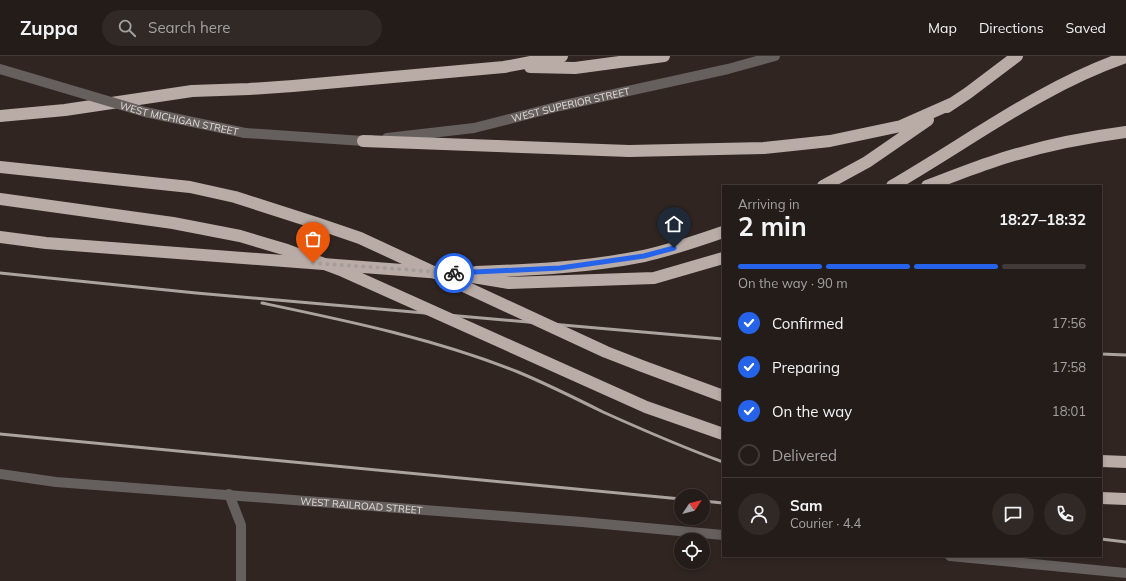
<!DOCTYPE html>
<html lang="en">
<head>
<meta charset="utf-8">
<style>
	:root { --surface:#241c19; --page:#302926; --text:#f1f3f6; --muted:#a3a1a2; --line:#413a38; --accent:#2563eb }
	body { margin:0; font-family:Mulish,sans-serif; background:var(--page); color:var(--text); height:100vh; display:flex; flex-direction:column; font-size:15px; white-space:nowrap }
	* { box-sizing:border-box; margin:0 }
	p { font-size:13px; color:var(--muted) }
	.icon { flex:none; width:22px; height:22px; fill:none; stroke:currentColor; stroke-width:2; stroke-linecap:round; stroke-linejoin:round }
	.map { position:relative; flex:1; overflow:hidden }
	.sheet { position:absolute; left:722px; top:129px; width:380px; height:372px; display:flex; flex-direction:column; background:var(--surface); border-radius:0px; box-shadow:0 2px 6px #0003,0 0 0 1px var(--line) }
	.sheet>* { flex:none }
	.needle { width:26px; rotate:55deg }
	.buttons { position:absolute; left:674px; top:433px; display:grid; gap:8px }
	.buttons a { display:grid; place-items:center; width:36px; height:36px; border-radius:50%; background:var(--surface); box-shadow:0 2px 6px #0003,0 0 0 1px var(--line); font-size:20px }
	.pin { position:absolute; display:grid; place-items:center; width:34px; height:34px; color:#fff; margin:-41px -17px; border-radius:50% 50% 50% 0; rotate:-45deg; box-shadow:0 0 4px #0007 }
	.pin .icon { rotate:45deg }
	.courier { position:absolute; display:grid; place-items:center; width:40px; height:40px; margin:-20px; border:3px solid #2563eb; border-radius:50%; background:#fff; color:#222; box-shadow:0 1px 5px #0007 }
	.headline em { font-style:normal; font-weight:700 }
	.headline div { display:flex; flex-direction:column-reverse }
	.headline { display:flex; align-items:center; justify-content:space-between; height:68px; padding:0 16px }
	h1 { font-size:26px; font-weight:700; line-height:30px }
	.bar { display:grid; grid-template-columns:repeat(4,1fr); gap:6px 4px; align-content:center; height:48px; padding:0 16px }
	.bar i { height:5px; border-radius:3px; background:var(--line) }
	.bar .on { background:var(--accent) }
	.bar p { grid-column:span 4 }
	.line { display:flex; align-items:center; gap:10px; padding:0 16px; border-top:1px solid var(--line) }
	.line div { flex:1 }
	.round { display:grid; place-items:center; flex:none; width:42px; height:42px; border-radius:21px; background:var(--page) }
	ol { padding:0 16px; list-style:none }
	li { display:flex; align-items:center; gap:12px; height:44px }
	li p { margin-inline-start:auto }
	li .icon { padding:4px; border-radius:50%; background:var(--accent); color:#fff; stroke-width:4 }
	li:last-child { color:var(--muted) }
	li i { width:22px; height:22px; border:2px solid var(--line); border-radius:50% }
	header { display:flex; align-items:center; gap:24px; box-sizing:border-box; height:56px; padding:0 20px; background:var(--surface); border-bottom:1px solid var(--line) }
	header strong { font-size:19px }
	nav { display:flex; gap:22px; margin-inline-start:auto; font-size:14px }
	.search { width:280px; height:36px; background:var(--page); display:flex; align-items:center; gap:10px; box-sizing:border-box; padding:0 14px; border-radius:22px; color:var(--muted); font-size:15px }
	.map>svg:first-child { display:block }
	.lines { fill:none; stroke-linecap:round; stroke-linejoin:round }
	.minor { stroke:#655f5d; stroke-width:10 }
	.highway { stroke:#b9aba5; stroke-width:12 }
	.rail { stroke:#aba3a0; stroke-width:3 }
	.minor-bridge { stroke:#655f5d; stroke-width:10 }
	.highway-bridge { stroke:#b9aba5; stroke-width:12 }
	.done { stroke:#a59d99; stroke-width:4; stroke-dasharray:0 7.2 }
	.route { stroke:#2563eb; stroke-width:5 }
	.labels { text-anchor:middle; dominant-baseline:central; stroke-width:3; stroke-linejoin:round; paint-order:stroke }
	.street-label { font-size:10px; fill:#e4ddda; stroke:#261c18 }
</style>
</head>
<body>
<header>
<strong>Zuppa</strong>
<div class="search"><svg class="icon" aria-label="search" viewBox="0 0 24 24"><circle cx="10" cy="10" r="6"/><path d="M15 15l6 6"/></svg>Search here</div>
<nav><a>Map</a><a>Directions</a><a>Saved</a></nav>
</header>
<div class="map">
<svg width="1126" height="525" viewBox="0 0 1126 525">
	<rect width="100%" height="100%" fill="#302521"/>
	<g class="lines">
		<g class="minor">
			<path d="M245,77l118,8 8,-1"/>
			<path id="s1" d="M387,82l87,-10 86,-22 168,-37 47,-13"/>
			<path id="s2" d="M0,418l56,8 526,40 141,13"/>
			<path d="M229,438l12,31v56"/>
			<path d="M950,500l176,17"/>
		</g>
		<path class="highway" d="M530,11l45,1 89,-12
			M947,51l21,-14 49,-37
			M0,60l65,-6 127,-19 57,-2 44,-3 211,-19 58,-11
			M363,85l266,10 135,-3 66,-7 71,-15 52,-23
			M823,130l44,-24 61,-42
			M892,130c78,-45 148,-99 234,-129
			M927,130c22,-8 43,-17 65,-24 44,-15 89,-24 134,-30
			M0,181l46,6 409,31 54,9 145,-5 69,-20
			M476,216c56,-2 113,-5 168,-16 27,-6 53,-15 79,-24
			M1101,405l25,1
			M1101,442l25,1"/>
		<path class="rail" d="M0,217l196,20 527,46
			M262,247c86,18 174,36 256,69 29,12 57,26 85,40 40,18 79,35 120,50
			M1101,298l25,1
			M0,378l681,65
			M703,445l20,2
			M1101,483l25,3"/>
		<path class="minor-bridge" id="s3" d="M0,13l145,43 100,21"/>
		<path class="highway-bridge" d="M0,111l190,20 45,10 84,27 41,14 246,114 36,14 81,30
			M0,143l173,24 67,13 47,14 56,21 303,136 77,27"/>
	</g>
	<g class="lines">
		<path class="done" d="M313,207l141,10"/>
		<path class="route" d="M454,217l106,-5 84,-12 30,-8"/>
	</g>
	<g class="labels">
		<g class="street-label">
			<text stroke="none"><textPath href="#s1" startOffset="187">WEST SUPERIOR STREET</textPath></text>
			<text stroke="none"><textPath href="#s3" startOffset="186">WEST MICHIGAN STREET</textPath></text>
			<text stroke="none"><textPath href="#s2" startOffset="363">WEST RAILROAD STREET</textPath></text>
		</g>
	</g>
</svg>
<div class="buttons">
<a><svg class="needle" viewBox="-14 -14 28 28"><path d="M0-13l5 13h-10z" fill="#e53935"/><path d="M0 13l5-13h-10z" fill="#a3a1a2"/></svg></a>
<a><svg class="icon" aria-label="locate" viewBox="0 0 24 24"><circle cx="12" cy="12" r="6"/><path d="M12 2v4M12 18v4M2 12h4M18 12h4"/></svg></a>
</div>
<div class="pin" style="left:313px;top:207px;background:#ea580c"><svg class="icon" aria-label="bag" viewBox="0 0 24 24"><path d="M5 8h14l-1 12H6zM9 8a3 3 0 0 1 6 0"/></svg></div>
<div class="pin" style="left:674px;top:192px;background:#1f2937"><svg class="icon" aria-label="home" viewBox="0 0 24 24"><path d="M3 11l9-7 9 7M6 9v11h12V9"/></svg></div>
<div class="courier" style="left:454px;top:217px"><svg class="icon" aria-label="bike" viewBox="0 0 24 24"><circle cx="6" cy="16" r="4"/><circle cx="18" cy="16" r="4"/><path d="M6 16l4-8h5l3 8M10 8l3 8H6M13 5h3"/></svg></div>
<section class="sheet">
<div class="headline"><div><h1>2 min</h1><p>Arriving in</p></div><em>18:27–18:32</em></div>
<div class="bar"><i class="on"></i><i class="on"></i><i class="on"></i><i></i><p>On the way · 90 m</p></div>
<ol>
<li><svg class="icon" aria-label="check" viewBox="0 0 24 24"><path d="M5 12l5 5 9-10"/></svg>Confirmed<p>17:56</p></li>
<li><svg class="icon" aria-label="check" viewBox="0 0 24 24"><path d="M5 12l5 5 9-10"/></svg>Preparing<p>17:58</p></li>
<li><svg class="icon" aria-label="check" viewBox="0 0 24 24"><path d="M5 12l5 5 9-10"/></svg>On the way<p>18:01</p></li>
<li><i></i>Delivered</li>
</ol>
<div class="line" style="height:72px"><a class="round"><svg class="icon" aria-label="person" viewBox="0 0 24 24"><circle cx="12" cy="8" r="4"/><path d="M4 21q1-7 8-7t8 7"/></svg></a><div><b>Sam</b><p>Courier · 4.4</p></div><a class="round"><svg class="icon" aria-label="chat" viewBox="0 0 24 24"><path d="M4 5h16v11H9l-5 4z"/></svg></a><a class="round"><svg class="icon" aria-label="phone" viewBox="0 0 24 24"><path d="M5 4h4l2 5-3 2q2 4 5 5l2-3 5 2v4C11 20 4 13 5 4z"/></svg></a></div>
</section>
</div>
</body>
</html>
